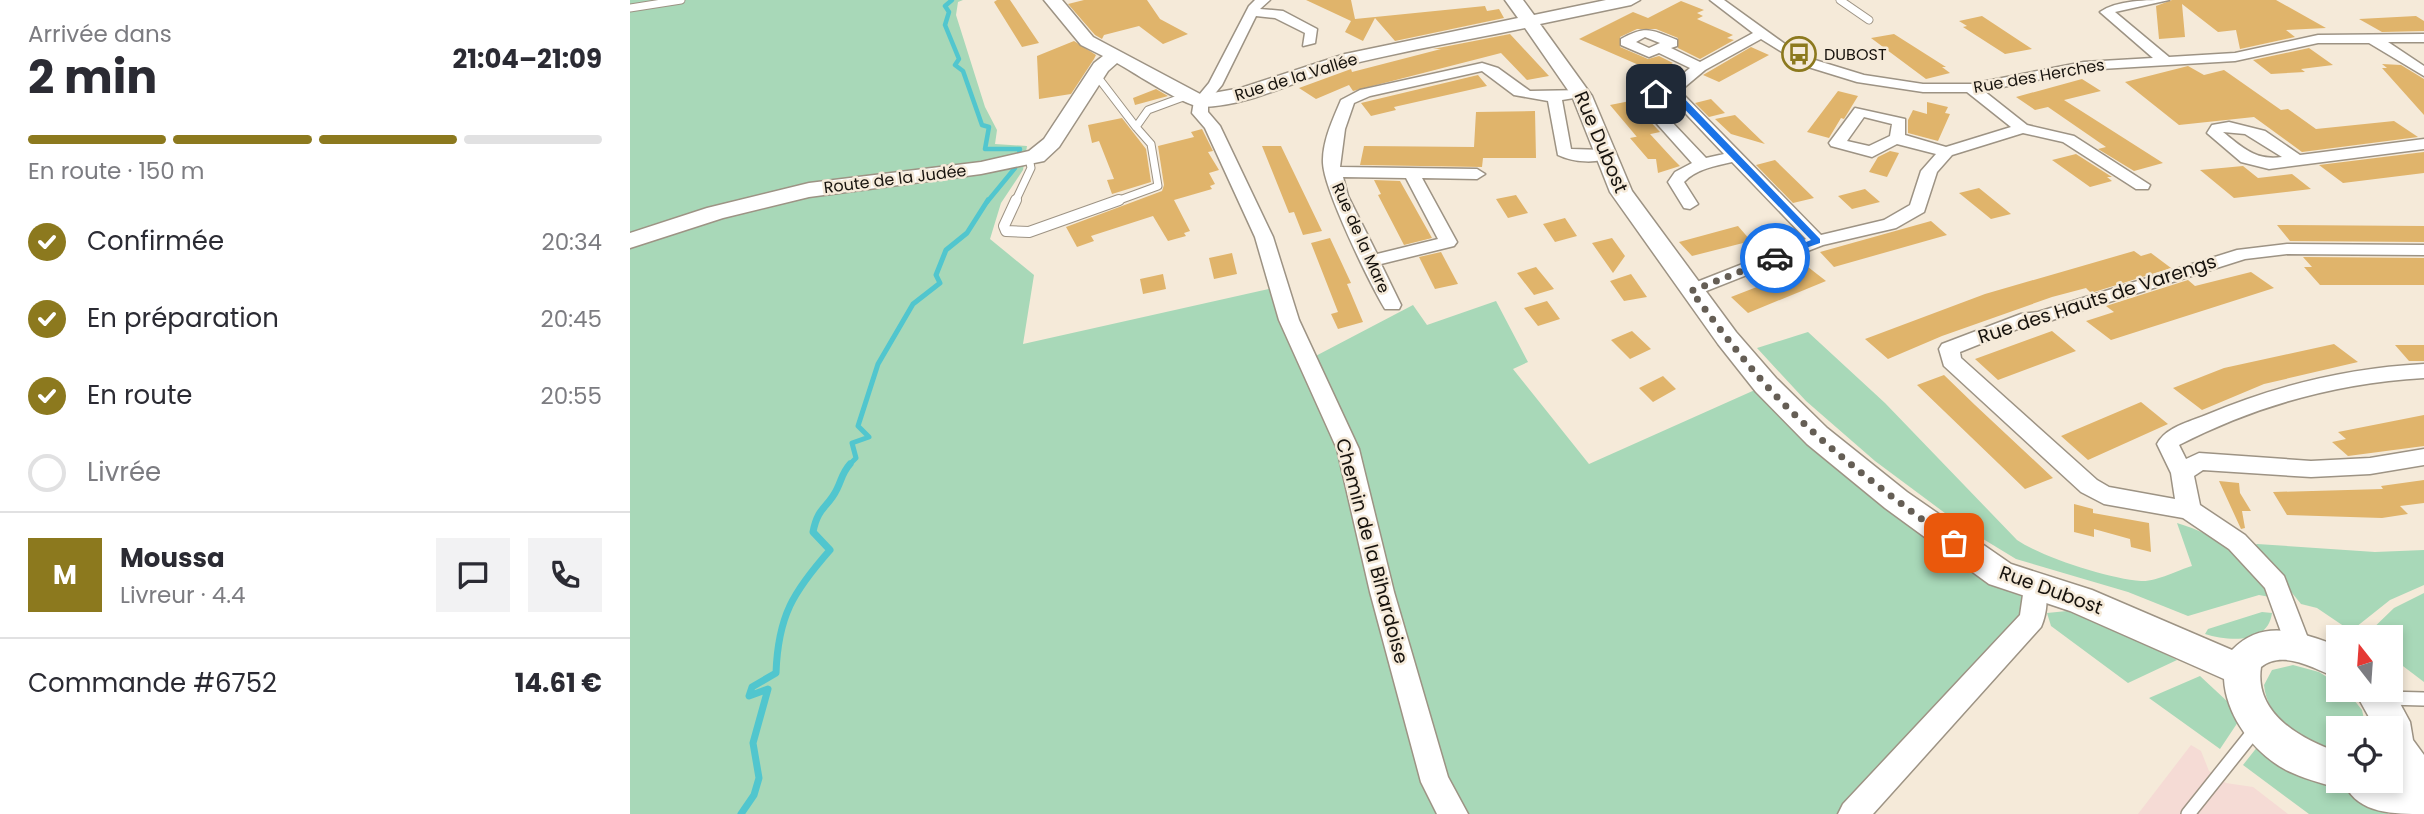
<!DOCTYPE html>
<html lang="fr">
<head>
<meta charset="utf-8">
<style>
	:root { --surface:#fff; --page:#f2f2f3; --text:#2b2b33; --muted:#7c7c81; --line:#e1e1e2; --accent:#8c791e }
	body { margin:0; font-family:Poppins,sans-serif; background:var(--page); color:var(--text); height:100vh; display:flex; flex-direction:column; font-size:26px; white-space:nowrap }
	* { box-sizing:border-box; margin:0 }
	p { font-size:23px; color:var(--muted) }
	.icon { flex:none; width:38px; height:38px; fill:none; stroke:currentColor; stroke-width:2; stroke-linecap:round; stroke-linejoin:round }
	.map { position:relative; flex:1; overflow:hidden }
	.details { display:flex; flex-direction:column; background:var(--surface); width:630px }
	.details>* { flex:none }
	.needle { width:46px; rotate:343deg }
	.tools { position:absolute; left:1696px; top:625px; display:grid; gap:14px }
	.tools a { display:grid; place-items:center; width:77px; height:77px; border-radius:0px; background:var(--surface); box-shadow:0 4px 10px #0003; font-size:35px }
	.pin { position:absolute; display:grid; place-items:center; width:60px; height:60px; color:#fff; margin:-30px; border-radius:14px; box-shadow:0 4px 10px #0006 }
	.courier { position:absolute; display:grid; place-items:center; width:70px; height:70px; margin:-35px; border:5px solid #1a73e8; border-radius:50%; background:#fff; color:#222; box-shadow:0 2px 9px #0007 }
	.summary em { font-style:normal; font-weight:700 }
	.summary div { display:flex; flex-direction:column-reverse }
	.summary { display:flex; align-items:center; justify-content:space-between; height:119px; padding:0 28px }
	h1 { font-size:46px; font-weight:700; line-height:52px }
	.bar { display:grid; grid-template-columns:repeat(4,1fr); gap:10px 7px; align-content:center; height:84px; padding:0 28px }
	.bar i { height:9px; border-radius:5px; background:var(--line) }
	.bar .on { background:var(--accent) }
	.bar p { grid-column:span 4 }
	.line { display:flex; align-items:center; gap:18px; padding:0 28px; border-top:2px solid var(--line) }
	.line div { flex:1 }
	.round { display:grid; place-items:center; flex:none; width:74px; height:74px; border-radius:0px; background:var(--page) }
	ol { padding:0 28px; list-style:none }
	li { display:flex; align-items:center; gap:21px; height:77px }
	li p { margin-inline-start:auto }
	li .icon { padding:7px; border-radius:50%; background:var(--accent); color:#fff; stroke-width:4 }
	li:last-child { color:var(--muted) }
	li i { width:38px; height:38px; border:4px solid var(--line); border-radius:50% }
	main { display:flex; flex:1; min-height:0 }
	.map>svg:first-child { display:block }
	.industrial { fill:#f5dbd5 }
	.green { fill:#a8d8b8 }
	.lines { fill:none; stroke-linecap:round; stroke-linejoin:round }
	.stream-far2 { stroke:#51c6ce; stroke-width:4.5 }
	.stream-far1 { stroke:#51c6ce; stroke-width:5 }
	.stream { stroke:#51c6ce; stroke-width:7 }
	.building { fill:#e0b46b }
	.lane-far2-casing { stroke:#9d9384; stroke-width:9 }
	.lane-far1-casing { stroke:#9d9384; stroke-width:12 }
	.lane-casing { stroke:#9d9384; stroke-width:16 }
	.street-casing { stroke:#9d9384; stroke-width:3 }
	.secondary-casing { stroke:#9d9384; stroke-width:3 }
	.lane-far2 { stroke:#fff; stroke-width:7 }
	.lane-far1 { stroke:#fff; stroke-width:10 }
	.lane { stroke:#fff; stroke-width:13 }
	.street { fill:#fff; fill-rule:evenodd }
	.secondary { fill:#fff; fill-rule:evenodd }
	.route { fill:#1a73e8 }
	.done { stroke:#655e55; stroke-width:7; stroke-dasharray:0 12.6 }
	.labels { text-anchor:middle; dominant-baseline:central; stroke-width:5; stroke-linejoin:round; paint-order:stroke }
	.far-poi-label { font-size:16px; fill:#17130e; stroke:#f5ead9; text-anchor:start }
	.far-street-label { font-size:16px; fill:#17130e; stroke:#f5ead9 }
	.street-label { font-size:19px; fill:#17130e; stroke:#f5ead9 }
</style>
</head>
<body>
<main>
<section class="details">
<div class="summary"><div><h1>2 min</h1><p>Arrivée dans</p></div><em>21:04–21:09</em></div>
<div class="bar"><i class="on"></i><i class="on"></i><i class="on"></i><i></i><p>En route · 150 m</p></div>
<ol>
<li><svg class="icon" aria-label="check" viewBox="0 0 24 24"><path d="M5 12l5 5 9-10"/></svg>Confirmée<p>20:34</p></li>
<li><svg class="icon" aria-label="check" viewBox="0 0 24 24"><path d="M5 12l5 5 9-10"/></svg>En préparation<p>20:45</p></li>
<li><svg class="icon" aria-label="check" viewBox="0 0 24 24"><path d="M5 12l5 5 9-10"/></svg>En route<p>20:55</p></li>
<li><i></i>Livrée</li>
</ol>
<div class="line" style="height:126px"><b class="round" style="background:var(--accent);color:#fff">M</b><div><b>Moussa</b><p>Livreur · 4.4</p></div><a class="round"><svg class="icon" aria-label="chat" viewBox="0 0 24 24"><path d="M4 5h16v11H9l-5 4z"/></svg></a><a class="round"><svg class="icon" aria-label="phone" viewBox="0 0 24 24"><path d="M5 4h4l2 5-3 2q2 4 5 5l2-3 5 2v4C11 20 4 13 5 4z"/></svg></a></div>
<div class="line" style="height:91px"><div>Commande #6752</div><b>14.61 €</b></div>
</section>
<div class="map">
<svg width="1794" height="814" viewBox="0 0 1794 814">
	<rect width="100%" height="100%" fill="#f5ead9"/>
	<path class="industrial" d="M1561,745l10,6 8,20 17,12 27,4 35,27h-150z"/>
	<path class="green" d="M0,0h333l-5,2 -2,13 29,92 12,23 -2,14 32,2 -4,24 -22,33 -11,36 44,36 -11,69 255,-57 30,73 105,-55 14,20 69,-24 32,61 -15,7 76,95 177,-79 51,51 217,152 -2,31 -160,195h-1242z
		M1178,332l77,71 132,137c25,17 93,39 124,41 15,1 37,-11 51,-15l-15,-43c41,12 72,36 93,74l-11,-2 -71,21 -60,-24 -112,-33 -51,-31 -90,-67 -69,-60 -49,-53z
		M1627,544l118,8 49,-2v35l-34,15 -39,31 -34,-23 -16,-4 -47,-58z
		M1794,593v89l-33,-25 -1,-20h-26l30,-29z
		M1437,611l38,12 72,37 -49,23 -77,-57 -4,-13z
		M1632,612l10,1c-4,32 -44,28 -67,21l3,-5z
		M1663,665l26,7 19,12v6h8l16,20 4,18h-28v21h-3c-32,-6 -68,-29 -71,-64l8,-15z
		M1570,676l29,27 9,19 -18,27 -71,-51z
		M1628,746l61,33 30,8 40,27h-80l-66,-49z"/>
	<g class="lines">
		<path class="stream-far2" d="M322,0l-7,6 4,6 -4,13 14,34 -4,6 8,6 19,54 7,2 -4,22h35l-1,5
			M357,202l28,-34"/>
		<path class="stream-far1" d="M218,466l8,-8 -4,-15 17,-6 -11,-11 20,-62 35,-60 27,-21 -4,-8 10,-25 21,-17 21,-33"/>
		<path class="stream" d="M111,814l13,-19 5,-17 -6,-35 15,-54 -19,7 3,-9 24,-14c2,-57 17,-81 54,-123l-17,-18c5,-26 15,-24 24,-43 5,-10 5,-16 13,-25"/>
	</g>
	<path class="building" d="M367,0h13l29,43 -17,4 -28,-45z
		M454,0h63l13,19 28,15 -25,10 -24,-18 -35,9 -2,4 -7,-4 -27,-31z
		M676,0h45l4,19 130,-13 2,5 12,-2 5,9 -109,23 -20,-23 -12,23 -18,-9 6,-11z
		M1542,0h104l50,28 -40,2 9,7 -55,12 -4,-19 -18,2 -36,-28 3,33 -26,2 -3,-33z
		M1051,1l23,9 -7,3 6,3 -6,3 36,16 -6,3 7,2 -34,19 -22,-11v-10l-22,-9h-19l-17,8v10l28,12 11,-3 14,7 -18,9 -76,-33 54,-27 15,6z
		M1352,16l50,33 -27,5 -42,-27 4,-1 -8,-5z
		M1786,16l8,5v10l-42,1 -23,-13z
		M880,34l39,42 -22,4 -26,-27 -148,38 -4,-6 -33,14 -17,-11 52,-19 1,3 89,-23h-8z
		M1264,34l52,33h-4l8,6 -24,6 -55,-41z
		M444,41l22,14 -2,4 -23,35 -32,5 -2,-43z
		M1121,47l18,8 -50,27 -16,-7z
		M1679,48l24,17 -32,4 4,3 -34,2 -18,-14z
		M1752,64l19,1 23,14v36l-42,-47h5z
		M1558,66l16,9 20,-5 57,40 7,-1 28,20 78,-8 24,16 -116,15 -48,-35 -75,8 -54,-43z
		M848,75l9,11 -93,21 2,3 -25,6 -10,-13z
		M1452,79l19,12 -37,9 99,63 -29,8 -36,-22 8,-2 -58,-40 -13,3 -19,-13z
		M526,89l12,7 -33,9 -2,-7z
		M1208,91l20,5 -14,23 -3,-1 -12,20 -22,-6z
		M1081,99l14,14 -16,4 -14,-14z
		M1000,101l17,17 13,14 -23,5 -27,-32z
		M1297,102l21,5 -3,6 5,1 -12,27 -30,-8v-13l5,-10 14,4z
		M905,111l1,47h-53l-1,9 -122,-2 4,-19 110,1 2,-35z
		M1105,115l30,29 -34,-10 -16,-15z
		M492,118l24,31 5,33 -39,12 -5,-14 7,-1 -15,-38 -7,2 -4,-18z
		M572,129l11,22 -5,1 11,18 -10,3 6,11 -5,2 2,3 -38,11 16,31 -6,2 2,3 -18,5 -15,-25 -62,20 3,5 -17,6 -11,-20 96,-36 2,-6 -6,-39 36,-9 -3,-5z
		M1020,134l23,25 7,7 -22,7 -2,-14h-8l-18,-21z
		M632,146h19l41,85 -19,4 -9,-23 -5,1z
		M1260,151l9,2 -12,24 -18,-5 9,-15z
		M1794,152v21l-81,10 -24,-18z
		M1446,154l36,23h-5l5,4 -22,6 -38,-27z
		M1145,160l39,38 -21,5 -37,-38z
		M1613,166l15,12 34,-4 19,15 -77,9 -34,-28z
		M744,180l26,1 32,57 -28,7 -26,-50 3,-1z
		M1349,188l32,26 -20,5 -32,-26z
		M1235,189l15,13 -28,7 -14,-13z
		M886,195l12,18 -20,5 -12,-19z
		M935,218l12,18 -22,6 -12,-18z
		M1301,221l16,14 -113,32 -14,-15z
		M1647,225l147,1v16l-134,-1z
		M1108,226l13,15 -59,15 -13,-14z
		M700,238l21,45 -4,1 16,38 -25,7 -7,-15 7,-2 -27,-69z
		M982,238l13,18 -12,17 -21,-30z
		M1504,251l7,5 10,-3 20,15 -80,25 -5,-5 -34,9 -110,39 -54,23 -23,-20 120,-45z
		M811,252l17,32 -23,5 -16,-32z
		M602,253l5,21 -23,5 -5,-21z
		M1673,257l121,1v27h-104l-16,-18h8z
		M906,267l18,22 -20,6 -17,-22z
		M1178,267l18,14 -78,32 -17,-16z
		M1621,272l23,16 -163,52 -25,-19 28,-9 -8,-6 82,-26 7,6z
		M533,274l3,15 -23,5 -3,-15z
		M1001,274l16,23 -23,4 -14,-20z
		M917,301l13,18 -22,7 -14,-18z
		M1002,331l19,18 -21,10 -19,-19z
		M1422,331l24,20 -78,29 -23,-21z
		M1704,344l24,18 -94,22 -62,26 -29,-22 51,-20z
		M1765,345h29v16h-15z
		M1314,375l31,30 78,73 -28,11 -108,-104z
		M1033,376l13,13 -23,13 -14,-14z
		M1511,402l27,22 -80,36 -27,-24z
		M1794,415v31l-76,10 -16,-14 14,-3 -8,-7z
		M1794,480v23l-24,3 8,8 -26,4 -95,-3 -14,-23 110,-3 -2,-3z
		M1589,481l20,2 1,10 11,18h-9l3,17 -4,1z
		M1444,504l19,5v4l56,10 2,29 -20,-5 -1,-8 -36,-10v8l-20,-5z"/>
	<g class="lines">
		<g class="lane-far2-casing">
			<path id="lane-far2" d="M1210,0l29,20
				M0,8l51,-8
				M464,77l6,3 36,47
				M385,202l16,-34 -2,-10
				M484,202l44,-16 -7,-42 -15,-17 12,-17 38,-14"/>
		</g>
		<g class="lane-far1-casing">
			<path id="lane-far1" d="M386,200l-12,26 2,5 23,1 90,-32"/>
		</g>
		<g class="lane-casing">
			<path id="lane" d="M1756,698l38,1
				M1558,814l63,-79 1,-8"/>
		</g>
		<g class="street-casing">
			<path id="street" d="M625,0h15l-10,9 23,2 34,18 -2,14 -12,3 2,-13 -30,-15 -19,-2 -34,69 -14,17v10l12,14 53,111 26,83 60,129 35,143 54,185 20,37h-31l-16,-32 -51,-190 -33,-143 -58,-129 -24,-83 -50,-109 -13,-15 2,-12 15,-18 40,-77z
				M1080,0h14l61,44 30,16 49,15 59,9h48l113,-22 69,-4 -53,-46c17,-12 47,-12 69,-12l-54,12 54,45 66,-4 83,-18 106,-1v8h-36l36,24v10l-55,-33h-51l-83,18 -151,9 -100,21 43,34 47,11 76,49 -2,4h-12l-73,-47 -40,-9 -71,22 -15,17 -13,40 -28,16 -73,17 -132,52 -7,-2 -2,-4 2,-4 122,-48 -74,-77c-17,4 -36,7 -48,20l14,22 -8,5 -6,-1 -16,-26 7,-10 17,-9 -59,-66 34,-10 23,-19 -31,-15 -10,4 -28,-12v-6c26,-14 30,-9 56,1v6l-6,2 29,14 53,-29zM1015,37l15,6 -11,5 -13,-6zM1131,39l44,27 52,16 66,10h44l44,35 -65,20 -41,-12v-16l-50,-11 -26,35 2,3 41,11 25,-13 39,10 -15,17 -11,34 -26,15 -63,15 -141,-144 25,-21zM1039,96l55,58 -18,4 -56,-59zM1234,117l28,7 -2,12 -21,10 -22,-5z
				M852,63l16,5 32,23 56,-1v6l-24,4 9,49 33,1 8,5c-12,10 -40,7 -54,0l-10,-54 -34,-6 -32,-24 -112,25 -16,7 -9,26 -5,38 137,2 8,5 -8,5 -55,-1 35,64 -3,4 -73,18 20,41 -2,4h-14c-15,-25 -61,-119 -62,-146 -1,-21 10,-44 18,-63l19,-10zM713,177l63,1 32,61 -61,15 -29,-58z
				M1599,122l36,9 35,24 124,-16v10l-155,20 -28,-7 -34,-29 5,-8zM1593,132l22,2 37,23c-26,4 -39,-9 -59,-25z
				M1657,244l137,1v10l-137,-1 -42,5 -199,63 -16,2 -70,28 1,6 136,122 12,7 66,12 -4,-26 -14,-29c9,-17 32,-22 49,-29 71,-30 142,-47 218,-51v14c-87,5 -167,27 -245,67l7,14 13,-6 112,8 59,-3 54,-9v16l-54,9 -59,3 -108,-7 -9,6 6,29 45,30 39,41 27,70 -4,8 -9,3 -9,-3 -24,-66 -36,-39 -46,-31 -79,-14 -23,-12 -137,-126 -5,-17 3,-5 79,-30 17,-2 199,-62z
				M1404,578l9,3c6,12 4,33 -2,46l-168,187h-35l5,-10 177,-189 5,-34z"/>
		</g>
		<g class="secondary-casing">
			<path id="secondary" d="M414,0h18l31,37 109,58 39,-7 104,-34 173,-36 -13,-18h18l11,15 72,-15h34l-9,5 -91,19 52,72 40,95 104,141 40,46 51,50 80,64 104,72 81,26 140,60c32,-33 69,-17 106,-4v32c-23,-9 -55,-29 -77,-11 -7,46 39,72 77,85v28l52,-2 11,8 -8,-11 -3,1v-48h-15l-21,-38h36v-5l20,37 3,18 11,15v59c-30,0 -65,0 -79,-29l-7,3c-17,-5 -36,-10 -52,-18 -32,-17 -60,-54 -62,-91l-154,-68 -81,-27 -104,-76 -78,-64 -51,-52 -38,-48 -108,-152 -38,-96 -47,-68c-58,12 -116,22 -174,36 -48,12 -97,42 -149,43 -16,0 -67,-34 -85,-44l-9,8 -49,76 -15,14 -63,13 -172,23 -86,21 -93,30v-15l77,-25 102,-25 172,-21 48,-11 15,-12 50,-76 9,-7 -22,-11z"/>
		</g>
		<use href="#lane-far2" class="lane-far2"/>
		<use href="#lane-far1" class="lane-far1"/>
		<use href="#lane" class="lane"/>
		<use href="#street" class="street"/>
		<use href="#secondary" class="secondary"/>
	</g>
	<path class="route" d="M1045,89l145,150v4l-48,17v-4l39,-16 -141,-146 -14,3 -4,-3z"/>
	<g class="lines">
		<path class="done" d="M1145,258l-84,33c24,31 47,63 74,93 55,61 123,110 189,159"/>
	</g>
	<defs>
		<g id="bus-ring" transform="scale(1.75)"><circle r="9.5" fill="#f5ead9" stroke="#8c791e" stroke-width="1.5"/><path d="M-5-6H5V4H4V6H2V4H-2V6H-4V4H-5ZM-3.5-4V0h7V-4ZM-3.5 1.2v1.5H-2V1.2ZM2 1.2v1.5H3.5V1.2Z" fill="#8c791e"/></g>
	</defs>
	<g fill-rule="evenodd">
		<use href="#bus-ring" x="1169" y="54"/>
	</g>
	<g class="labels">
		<g class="far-poi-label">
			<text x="1194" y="54">DUBOST</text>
		</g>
		<g class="far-street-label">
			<text transform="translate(1409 76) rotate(-10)">Rue des Herches</text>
			<text transform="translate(666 77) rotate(-17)">Rue de la Vallée</text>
			<text transform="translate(265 179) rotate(-7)">Route de la Judée</text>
			<text transform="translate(731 238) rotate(66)">Rue de la Mare</text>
		</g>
		<g class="street-label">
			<text transform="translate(971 142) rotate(67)">Rue Dubost</text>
			<text transform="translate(1467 299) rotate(-18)">Rue des Hauts de Varengs</text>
			<text transform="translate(742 551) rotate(75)">Chemin de la Bihardoise</text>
			<text transform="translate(1421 590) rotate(20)">Rue Dubost</text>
		</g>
	</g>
</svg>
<div class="tools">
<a><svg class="needle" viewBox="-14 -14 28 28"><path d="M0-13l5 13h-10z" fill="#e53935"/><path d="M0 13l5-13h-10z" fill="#7c7c81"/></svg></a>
<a><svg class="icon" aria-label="locate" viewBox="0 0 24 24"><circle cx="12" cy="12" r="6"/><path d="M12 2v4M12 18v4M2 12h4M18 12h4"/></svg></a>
</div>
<div class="pin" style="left:1324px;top:543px;background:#ea580c"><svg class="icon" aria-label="bag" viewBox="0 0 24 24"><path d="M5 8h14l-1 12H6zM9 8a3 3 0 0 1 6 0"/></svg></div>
<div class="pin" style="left:1026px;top:94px;background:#1f2937"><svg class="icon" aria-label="home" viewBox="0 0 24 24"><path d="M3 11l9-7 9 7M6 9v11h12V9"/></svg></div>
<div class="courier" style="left:1145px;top:258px"><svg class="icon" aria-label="car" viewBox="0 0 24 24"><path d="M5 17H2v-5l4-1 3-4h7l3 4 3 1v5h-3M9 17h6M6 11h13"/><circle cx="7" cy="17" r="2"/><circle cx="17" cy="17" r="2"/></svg></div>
</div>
</main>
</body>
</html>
